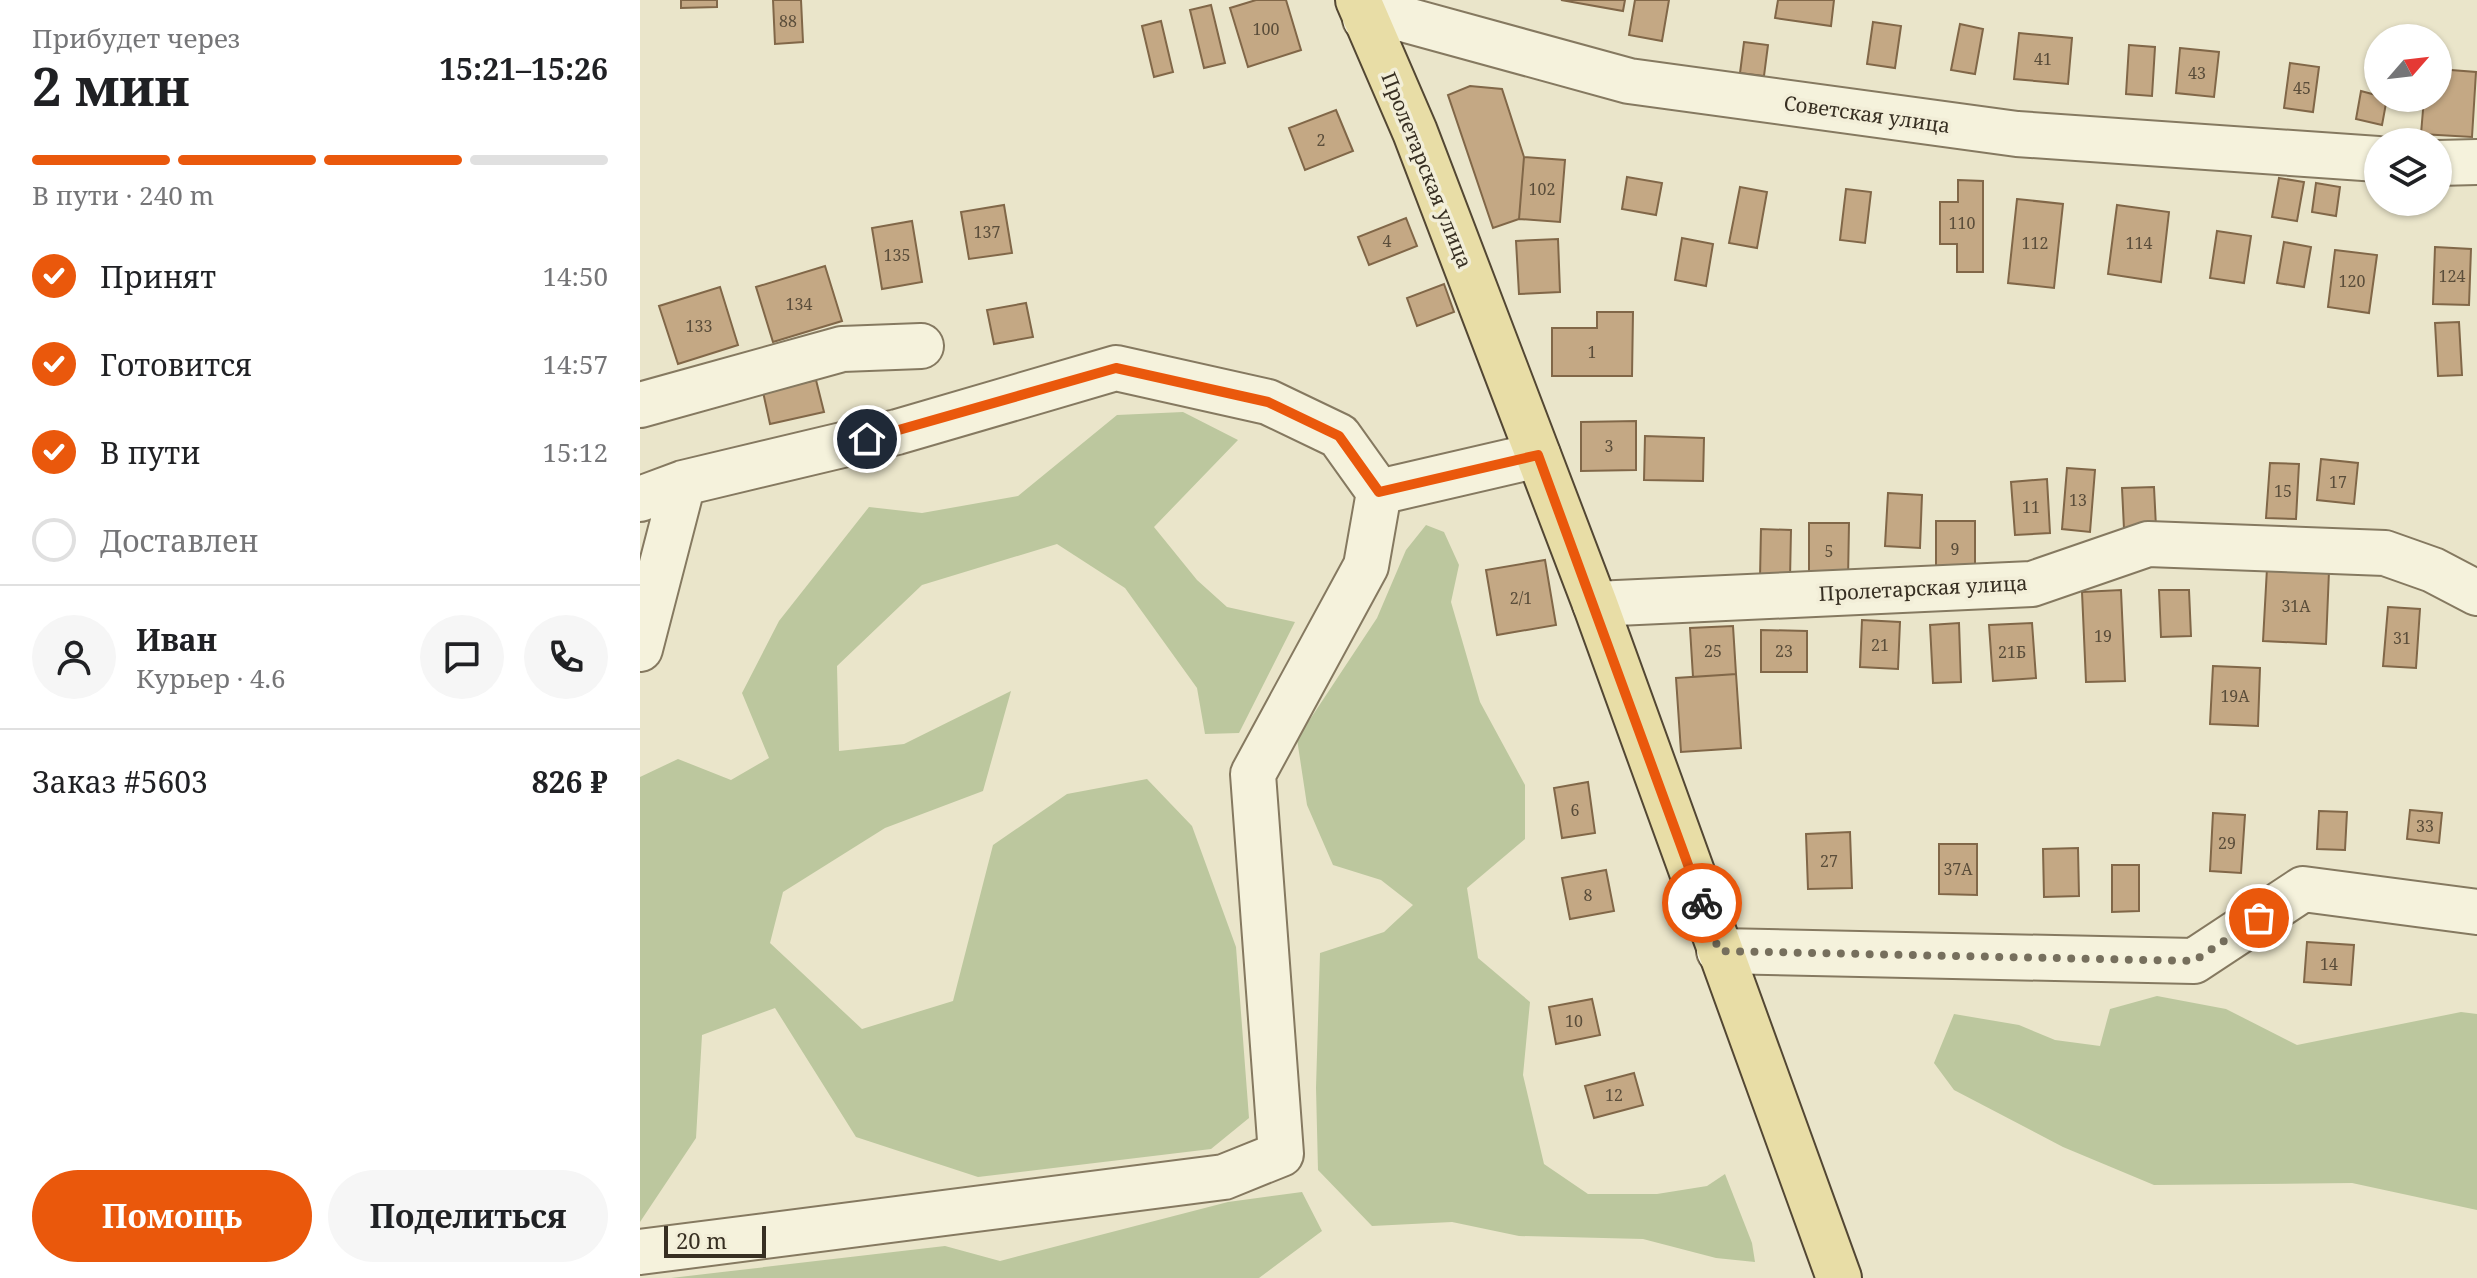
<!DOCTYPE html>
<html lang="ru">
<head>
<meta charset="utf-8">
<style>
	:root { --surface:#fff; --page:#f6f6f6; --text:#202124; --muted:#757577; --line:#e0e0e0; --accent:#ea580c }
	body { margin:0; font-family:"Noto Serif",serif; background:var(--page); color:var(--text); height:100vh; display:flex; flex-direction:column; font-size:30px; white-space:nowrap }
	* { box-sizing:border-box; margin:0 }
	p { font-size:26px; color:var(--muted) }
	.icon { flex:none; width:44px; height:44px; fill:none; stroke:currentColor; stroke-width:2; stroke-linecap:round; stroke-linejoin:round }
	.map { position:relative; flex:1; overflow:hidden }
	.drawer { display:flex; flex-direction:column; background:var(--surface); width:640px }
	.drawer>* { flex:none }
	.needle { width:52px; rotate:62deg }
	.buttons { position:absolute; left:1724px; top:24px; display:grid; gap:16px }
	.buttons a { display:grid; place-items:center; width:88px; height:88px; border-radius:50%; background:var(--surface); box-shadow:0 2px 6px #0004; font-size:40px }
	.scale { position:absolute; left:24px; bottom:20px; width:102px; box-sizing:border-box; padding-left:8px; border:4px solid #372f22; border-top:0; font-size:22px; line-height:28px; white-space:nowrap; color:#372f22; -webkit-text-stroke:6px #f2eed8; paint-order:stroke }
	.pin { position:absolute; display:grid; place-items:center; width:68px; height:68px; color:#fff; margin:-34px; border:4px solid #fff; border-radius:50%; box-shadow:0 2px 8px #0007 }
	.courier { position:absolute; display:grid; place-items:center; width:80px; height:80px; margin:-40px; border:6px solid #ea580c; border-radius:50%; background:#fff; color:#222; box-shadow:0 2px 10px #0007 }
	.head em { font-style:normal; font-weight:700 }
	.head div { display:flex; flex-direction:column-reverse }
	.head { display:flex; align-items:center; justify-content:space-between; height:136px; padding:0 32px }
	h1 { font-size:52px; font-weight:700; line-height:60px }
	.bar { display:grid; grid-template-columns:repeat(4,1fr); gap:12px 8px; align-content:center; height:96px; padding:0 32px }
	.bar i { height:10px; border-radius:6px; background:var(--line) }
	.bar .active { background:var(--accent) }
	.bar p { grid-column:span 4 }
	.line { display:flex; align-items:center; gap:20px; padding:0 32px; border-top:2px solid var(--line) }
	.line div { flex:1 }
	.round { display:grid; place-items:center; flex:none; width:84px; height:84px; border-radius:42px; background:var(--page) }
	ol { padding:0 32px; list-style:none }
	li { display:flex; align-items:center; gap:24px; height:88px }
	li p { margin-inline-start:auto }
	li .icon { padding:8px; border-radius:50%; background:var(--accent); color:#fff; stroke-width:4 }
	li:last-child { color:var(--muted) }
	li i { width:44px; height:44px; border:4px solid var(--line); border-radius:50% }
	.cta { display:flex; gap:16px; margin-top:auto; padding:16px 32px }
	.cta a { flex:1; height:92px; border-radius:48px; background:var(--accent); color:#fff; font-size:32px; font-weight:700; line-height:92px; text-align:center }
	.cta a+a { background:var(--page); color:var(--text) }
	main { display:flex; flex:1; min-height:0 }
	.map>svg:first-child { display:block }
	.green { fill:#bcc79e }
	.building { fill:#c4a884; stroke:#816748; stroke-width:2 }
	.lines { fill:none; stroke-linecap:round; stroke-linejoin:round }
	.minor-casing { stroke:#857960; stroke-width:48 }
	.major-casing { stroke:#534733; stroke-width:48 }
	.minor { stroke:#f5f2dc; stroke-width:44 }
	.major { stroke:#e8dda6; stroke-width:44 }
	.done { stroke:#766f5d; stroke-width:8; stroke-dasharray:0 14.4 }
	.route { stroke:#ea580c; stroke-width:10 }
	.labels { text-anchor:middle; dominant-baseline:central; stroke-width:7; stroke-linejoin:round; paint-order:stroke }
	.number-label { font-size:16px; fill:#5a4d3a }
	.street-label { font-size:20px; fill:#372f22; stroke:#f2eed8 }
</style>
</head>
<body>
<main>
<section class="drawer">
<div class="head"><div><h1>2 мин</h1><p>Прибудет через</p></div><em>15:21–15:26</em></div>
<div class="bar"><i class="active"></i><i class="active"></i><i class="active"></i><i></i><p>В пути · 240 m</p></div>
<ol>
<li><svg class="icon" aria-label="check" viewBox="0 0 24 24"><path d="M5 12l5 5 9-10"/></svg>Принят<p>14:50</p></li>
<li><svg class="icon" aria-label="check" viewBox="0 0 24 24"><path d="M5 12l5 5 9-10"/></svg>Готовится<p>14:57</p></li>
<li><svg class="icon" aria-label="check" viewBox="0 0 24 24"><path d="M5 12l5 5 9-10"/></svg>В пути<p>15:12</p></li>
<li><i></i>Доставлен</li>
</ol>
<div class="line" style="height:144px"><a class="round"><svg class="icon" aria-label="person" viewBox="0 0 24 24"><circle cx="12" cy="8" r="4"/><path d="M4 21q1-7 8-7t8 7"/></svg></a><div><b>Иван</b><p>Курьер · 4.6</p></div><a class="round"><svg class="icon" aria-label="chat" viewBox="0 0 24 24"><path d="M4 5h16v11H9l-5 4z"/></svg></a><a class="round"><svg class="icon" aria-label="phone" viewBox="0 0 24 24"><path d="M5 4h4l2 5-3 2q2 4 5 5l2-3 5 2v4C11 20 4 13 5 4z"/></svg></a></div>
<div class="line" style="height:104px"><div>Заказ #5603</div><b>826 ₽</b></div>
<div class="cta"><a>Помощь</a><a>Поделиться</a></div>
</section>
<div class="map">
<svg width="1837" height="1278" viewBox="0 0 1837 1278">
	<rect width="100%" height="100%" fill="#eae5ca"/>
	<path class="green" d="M543,412l55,28 -84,87 43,53 30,27 68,15 -56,111 -34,1 -8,-46 -72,-100 -68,-44 -135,41 -85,81 2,85 65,-7 107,-53 -28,100 -98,37 -102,64 -13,51 92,86 91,-28 40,-156 74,-51 80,-15 45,47 44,121 13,171 -38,31 -233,28 -122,-40 -81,-129 -73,27 -6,103 -56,84v-445l38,-18 53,21 38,-22 -27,-65 37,-72 90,-114 53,6 96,-17 99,-81z
		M786,525l18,7 15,33 -8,37 29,100 45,83v54l-58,49 11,70 52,44 -7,73 21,89 44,30h69l50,-8 18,-12 27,69 3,19 -39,-4 -73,-19 -124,-3 -67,-14 -80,4 -54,-56 -2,-82 4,-135 64,-21 29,-27 -32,-25 -48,-15 -26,-60 -10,-66 80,-121 29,-68z
		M1517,996l69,13 71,36 164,-33 16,2v196l-125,-27 -198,2 -91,-38 -109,-57 -20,-27 20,-49 65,11 36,15 45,6 10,-37z
		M662,1192l20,39 -63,47h-588l274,-32 55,15 228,-59z"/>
	<path class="building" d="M41,0h36v7l-36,1z
		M133,0h28l2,42 -28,2z
		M616,0h30l15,50 -53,17 -18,-59z
		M921,0h64l-2,11z
		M995,0h34l-7,41 -33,-6z
		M1138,0h56l-3,26 -56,-8z
		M571,5l14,58 -21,5 -14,-58z
		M521,21l12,51 -19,5 -12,-51z
		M1233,22l28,4 -6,42 -28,-4z
		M1320,24l23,5 -8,45 -24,-4z
		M1379,33l53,5 -4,46 -54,-5z
		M1104,42l24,3 -4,31 -24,-3z
		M1489,45l26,2 -3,49 -26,-2z
		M1540,48l39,4 -5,45 -38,-4z
		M1650,63l29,4 -6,45 -29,-4z
		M1798,69l38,3 -4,65 -51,-3 3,-36h14z
		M830,86l32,3 22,68 -5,62 -26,9 -45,-133z
		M1721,91l26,7 -5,27 -26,-6z
		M696,110l17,41 -48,19 -16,-42z
		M884,157l41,3 -5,62 -41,-3z
		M987,177l35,6 -6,32 -34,-6z
		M1639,178l25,4 -7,39 -25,-4z
		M1318,180l25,1v91h-26v-28h-17v-42h18z
		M1676,183l24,4 -4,29 -24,-4z
		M1100,187l27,5 -10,56 -28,-5z
		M1206,189l25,3 -6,51 -25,-3z
		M1377,199l46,5 -9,84 -46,-5z
		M364,205l8,48 -43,6 -8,-47z
		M1477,205l52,7 -8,70 -53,-8z
		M766,218l11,28 -48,19 -11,-28z
		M272,221l10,61 -40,7 -10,-61z
		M1577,231l34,5 -7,47 -34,-5z
		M1042,238l31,6 -7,42 -31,-6z
		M918,239l2,53 -41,2 -3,-53z
		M1644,242l27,5 -7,40 -27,-4z
		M1795,247l36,2 -2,56 -36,-1z
		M1695,250l42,5 -8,58 -41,-6z
		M185,266l17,55 -69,21 -17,-55z
		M804,284l10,28 -37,14 -10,-28z
		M80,287l18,58 -60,19 -19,-58z
		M386,303l7,34 -39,7 -7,-34z
		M957,312h36l-1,64h-80v-48h45z
		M1819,322l3,53 -24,1 -3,-53z
		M176,380l8,32 -54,12 -7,-32z
		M996,421v49l-55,1v-49z
		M1005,436l59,2 -1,43 -59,-1z
		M1681,459l37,4 -4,41 -37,-4z
		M1630,463l29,1 -3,55 -30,-1z
		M1427,468l28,2 -5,62 -28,-3z
		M1407,479l3,54 -35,2 -4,-53z
		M1514,487l2,40 -32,2 -2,-41z
		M1248,493l34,2 -2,53 -35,-2z
		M1296,521h39v56h-39z
		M1169,523h40l-1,57 -39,-1z
		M1121,529l30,1 -1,49 -30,-1z
		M905,560l11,65 -59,10 -11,-65z
		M1627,568l62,3 -3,73 -63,-3z
		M1481,590l4,91 -39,1 -4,-90z
		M1519,590h30l2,46 -30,1z
		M1748,607l32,2 -4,59 -33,-2z
		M1222,620l38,2 -2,47 -38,-2z
		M1319,623l2,59 -28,1 -3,-58z
		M1392,623l4,55 -43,3 -4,-56z
		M1093,626l3,48 -43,3 -3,-49z
		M1121,630l46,1v41h-46z
		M1573,666l47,2 -2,58 -48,-2z
		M1096,674l5,74 -60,4 -5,-74z
		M948,782l7,51 -33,5 -8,-50z
		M1770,810l32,3 -3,30 -32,-4z
		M1679,811l28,1 -2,38 -28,-1z
		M1573,813l32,2 -4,58 -31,-2z
		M1210,832l2,56 -44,1 -2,-55z
		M1299,844h38v51l-38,-1z
		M1438,848l1,48 -35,1 -1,-48z
		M1472,865h27v46l-27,1z
		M966,870l8,41 -44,8 -8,-41z
		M1667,942l47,3 -3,40 -47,-3z
		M952,999l8,36 -44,9 -7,-37z
		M994,1073l9,32 -49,13 -9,-32z"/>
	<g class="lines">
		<g class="minor-casing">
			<path id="minor" d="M725,19h38l226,62 388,53 361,25
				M1798,163l39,-1
				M0,405l202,-56 79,-3
				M739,492l159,-37
				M0,499l43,-16 214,-51 219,-64 152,34 71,34 40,56 -13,74 -113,208 28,380 -57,23 -584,75
				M955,604l437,-20 116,-40 237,9 48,17 44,23
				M0,649l43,-166
				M1079,951l475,10 109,-72 174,23"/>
		</g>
		<g class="major-casing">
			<path id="major" d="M718,0l57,132 180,472 244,674"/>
		</g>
		<use href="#minor" class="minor"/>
		<use href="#major" class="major"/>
	</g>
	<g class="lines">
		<path class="done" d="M1062,903l17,48 475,10 65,-43"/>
		<path class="route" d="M227,439l249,-71 152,34 71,34 40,56 159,-37 164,448"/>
	</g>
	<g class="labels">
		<g class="number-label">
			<text x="148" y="21">88</text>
			<text x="626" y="29">100</text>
			<text x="1403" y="59">41</text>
			<text x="1557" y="73">43</text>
			<text x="1662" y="88">45</text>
			<text x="681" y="140">2</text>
			<text x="902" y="189">102</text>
			<text x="1322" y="223">110</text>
			<text x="347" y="232">137</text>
			<text x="747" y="241">4</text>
			<text x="1395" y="243">112</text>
			<text x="1499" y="243">114</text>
			<text x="257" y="255">135</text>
			<text x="1812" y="276">124</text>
			<text x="1712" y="281">120</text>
			<text x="159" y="304">134</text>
			<text x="59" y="326">133</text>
			<text x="952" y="352">1</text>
			<text x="969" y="446">3</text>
			<text x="1698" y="482">17</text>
			<text x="1643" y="491">15</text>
			<text x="1438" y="500">13</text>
			<text x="1391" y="507">11</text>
			<text x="1315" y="549">9</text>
			<text x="1189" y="551">5</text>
			<text x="881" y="598">2/1</text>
			<text x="1656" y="606">31А</text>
			<text x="1463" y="636">19</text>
			<text x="1762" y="638">31</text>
			<text x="1240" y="645">21</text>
			<text x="1073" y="651">25</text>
			<text x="1144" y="651">23</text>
			<text x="1372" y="652">21Б</text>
			<text x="1595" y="696">19А</text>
			<text x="935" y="810">6</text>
			<text x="1785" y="826">33</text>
			<text x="1587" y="843">29</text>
			<text x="1189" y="861">27</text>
			<text x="1318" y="869">37А</text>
			<text x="948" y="895">8</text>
			<text x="1689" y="964">14</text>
			<text x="934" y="1021">10</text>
			<text x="974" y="1095">12</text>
		</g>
		<g class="street-label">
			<text transform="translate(1227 114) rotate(8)">Советская улица</text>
			<text transform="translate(787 170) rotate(68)">Пролетарская улица</text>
			<text transform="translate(1283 588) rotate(-3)">Пролетарская улица</text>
		</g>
	</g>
</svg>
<div class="buttons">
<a><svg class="needle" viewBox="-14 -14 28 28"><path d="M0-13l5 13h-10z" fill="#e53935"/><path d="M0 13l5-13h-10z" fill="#757577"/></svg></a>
<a><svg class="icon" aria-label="layers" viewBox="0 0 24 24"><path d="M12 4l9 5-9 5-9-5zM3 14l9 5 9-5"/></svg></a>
</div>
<div class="scale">20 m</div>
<div class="pin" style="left:1619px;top:918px;background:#ea580c"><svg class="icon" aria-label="bag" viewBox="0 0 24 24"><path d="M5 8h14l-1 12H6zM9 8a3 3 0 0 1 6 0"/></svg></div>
<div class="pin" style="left:227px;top:439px;background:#1f2937"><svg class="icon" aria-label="home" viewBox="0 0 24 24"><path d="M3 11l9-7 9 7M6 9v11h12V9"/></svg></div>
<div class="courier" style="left:1062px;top:903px"><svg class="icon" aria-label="bike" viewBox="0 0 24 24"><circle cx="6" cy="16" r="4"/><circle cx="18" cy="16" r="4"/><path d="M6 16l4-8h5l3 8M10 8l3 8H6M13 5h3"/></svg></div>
</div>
</main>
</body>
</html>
